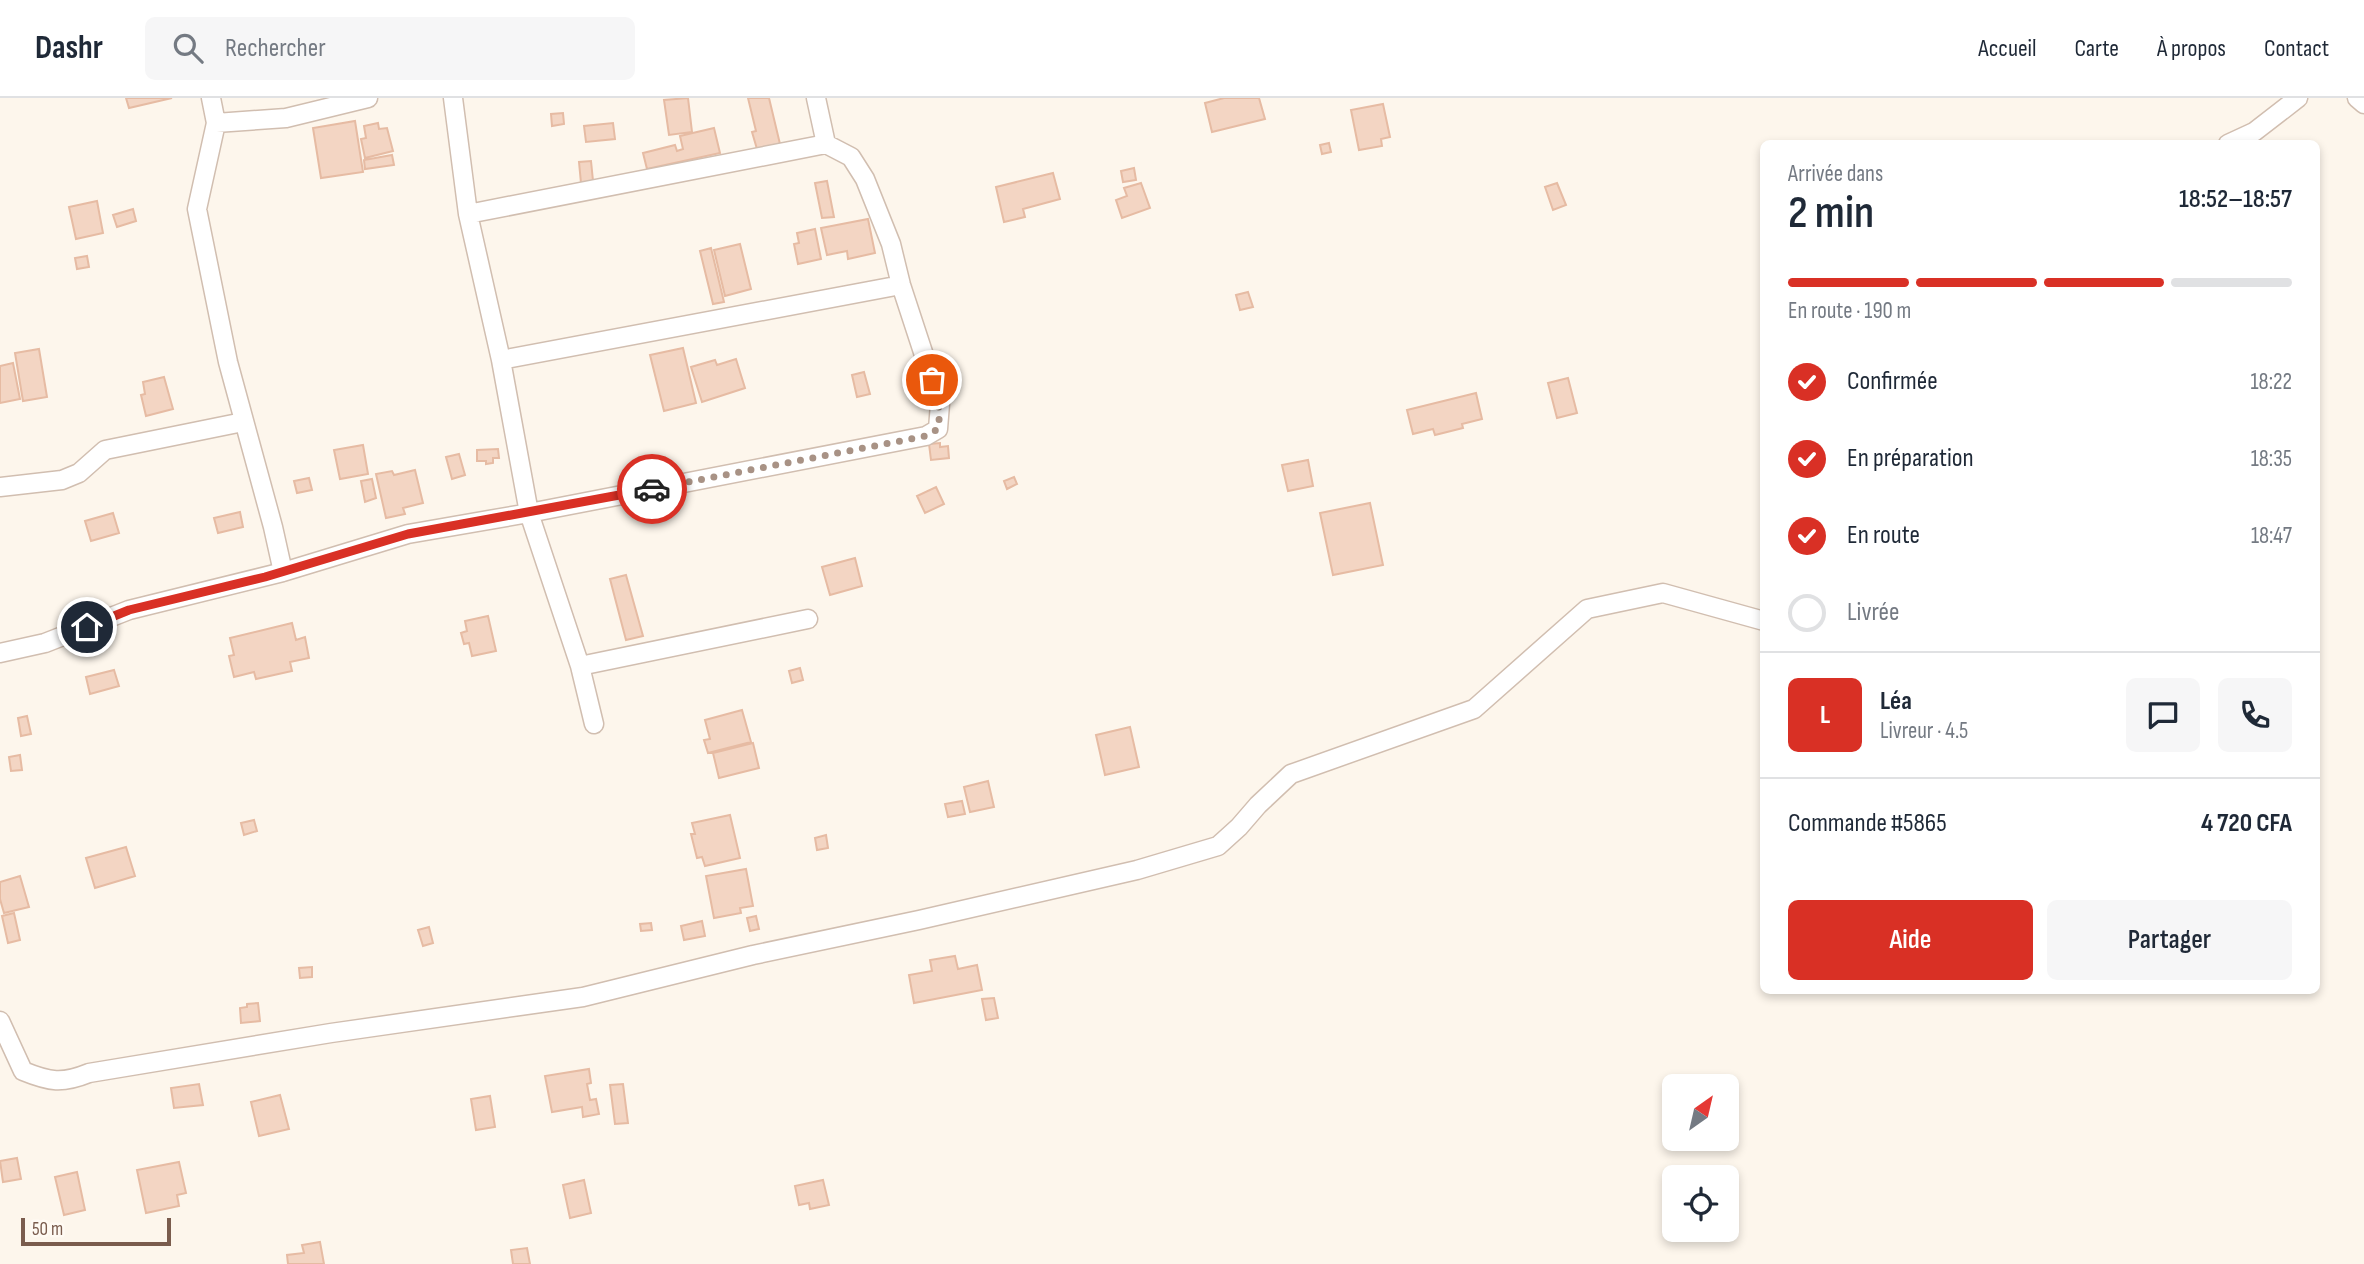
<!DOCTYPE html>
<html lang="fr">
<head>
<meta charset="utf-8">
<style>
	:root { --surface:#fff; --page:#f6f6f7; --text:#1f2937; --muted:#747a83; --line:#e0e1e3; --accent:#d93025 }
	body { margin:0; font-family:"Sofia Sans Condensed",sans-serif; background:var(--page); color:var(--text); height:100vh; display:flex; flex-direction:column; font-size:26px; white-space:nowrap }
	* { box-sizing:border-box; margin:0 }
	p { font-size:23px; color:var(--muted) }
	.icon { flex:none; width:38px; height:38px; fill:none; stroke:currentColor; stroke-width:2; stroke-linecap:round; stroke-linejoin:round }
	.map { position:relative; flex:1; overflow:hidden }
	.side { position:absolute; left:1760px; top:42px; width:560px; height:854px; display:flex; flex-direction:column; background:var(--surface); border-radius:10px; box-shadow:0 4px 10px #0003 }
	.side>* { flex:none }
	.needle { width:46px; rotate:34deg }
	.fabs { position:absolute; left:1662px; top:976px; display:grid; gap:14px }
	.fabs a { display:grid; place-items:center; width:77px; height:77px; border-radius:10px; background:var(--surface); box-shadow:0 4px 10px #0003; font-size:35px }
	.scale { position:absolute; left:21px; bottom:18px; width:150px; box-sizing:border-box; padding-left:7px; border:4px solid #7a5c4d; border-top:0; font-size:19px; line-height:24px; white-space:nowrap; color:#7a5c4d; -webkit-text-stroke:5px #fffaf3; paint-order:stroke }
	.pin { position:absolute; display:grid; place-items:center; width:60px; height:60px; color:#fff; margin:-30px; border:4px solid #fff; border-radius:50%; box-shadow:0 2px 7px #0007 }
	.courier { position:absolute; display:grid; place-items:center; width:70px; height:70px; margin:-35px; border:5px solid #d93025; border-radius:50%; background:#fff; color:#222; box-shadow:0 2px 9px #0007 }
	.summary em { font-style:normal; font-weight:600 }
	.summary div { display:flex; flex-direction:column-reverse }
	.summary { display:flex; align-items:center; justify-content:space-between; height:119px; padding:0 28px }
	h1 { font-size:46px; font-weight:600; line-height:52px }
	.bar { display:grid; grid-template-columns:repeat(4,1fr); gap:10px 7px; align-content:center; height:84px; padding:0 28px }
	.bar i { height:9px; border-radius:5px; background:var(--line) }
	.bar .current { background:var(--accent) }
	.bar p { grid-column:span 4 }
	.line { display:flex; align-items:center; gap:18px; padding:0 28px; border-top:2px solid var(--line) }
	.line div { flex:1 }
	.round { display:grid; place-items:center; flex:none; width:74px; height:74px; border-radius:10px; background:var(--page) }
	ol { padding:0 28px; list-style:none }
	li { display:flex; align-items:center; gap:21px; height:77px }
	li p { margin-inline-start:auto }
	li .icon { padding:7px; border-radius:50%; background:var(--accent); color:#fff; stroke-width:4 }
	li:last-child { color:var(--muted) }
	li i { width:38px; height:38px; border:4px solid var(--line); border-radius:50% }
	.button { display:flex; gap:14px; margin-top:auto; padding:14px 28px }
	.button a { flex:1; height:80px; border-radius:10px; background:var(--accent); color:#fff; font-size:28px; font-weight:600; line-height:80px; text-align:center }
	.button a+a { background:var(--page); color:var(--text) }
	header { display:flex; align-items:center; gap:42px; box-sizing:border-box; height:98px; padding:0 35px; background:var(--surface); border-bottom:2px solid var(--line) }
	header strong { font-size:33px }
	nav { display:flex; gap:38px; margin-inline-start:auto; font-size:24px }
	.search { width:490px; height:63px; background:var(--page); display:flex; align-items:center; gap:18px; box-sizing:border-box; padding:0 24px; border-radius:10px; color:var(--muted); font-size:26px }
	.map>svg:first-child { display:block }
	.building { fill:#f3d5c3; stroke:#e6bba3; stroke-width:2 }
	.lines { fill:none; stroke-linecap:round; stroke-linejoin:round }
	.minor-casing { stroke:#d1beb0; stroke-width:21 }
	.minor { stroke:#fff; stroke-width:18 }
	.done { stroke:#a89285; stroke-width:7; stroke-dasharray:0 12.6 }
	.route { stroke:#d93025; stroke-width:9 }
</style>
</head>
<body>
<header>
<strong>Dashr</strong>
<div class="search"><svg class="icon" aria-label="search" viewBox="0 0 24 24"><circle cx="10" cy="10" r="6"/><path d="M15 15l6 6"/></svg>Rechercher</div>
<nav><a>Accueil</a><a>Carte</a><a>À propos</a><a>Contact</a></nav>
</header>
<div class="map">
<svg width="2364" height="1166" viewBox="0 0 2364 1166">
	<rect width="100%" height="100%" fill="#fdf6ec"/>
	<path class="building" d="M126,0h46l-43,10z
		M688,0l4,34 -23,3 -5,-35z
		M748,0h21l11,46 -23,5 -5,-17 4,-1z
		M1224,0h35l6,21 -53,13 -7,-29z
		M1383,6l7,33 -9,2 1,7 -23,4 -8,-40z
		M563,15l1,11 -12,2 -1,-12z
		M355,23l8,51 -42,6 -8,-50z
		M378,25l1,6 8,-1 6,23 -28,7 -4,-19 5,-1 -2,-12z
		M613,25l2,16 -29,3 -2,-16z
		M714,30l6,25 -73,16 -4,-16 32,-8 2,6 6,-2 -3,-13z
		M1329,45l2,9 -9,2 -2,-9z
		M392,57l2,10 -29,4 -1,-9z
		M591,63l2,20 -12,2 -2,-21z
		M1134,70l2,12 -13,2 -2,-11z
		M1053,75l7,26 -37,10 2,8 -21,5 -8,-35z
		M827,83l7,36 -12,1 -7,-35z
		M1141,85l9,25 -28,10 -6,-18 11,-4 -3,-8z
		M1557,85l9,22 -13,5 -8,-23z
		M97,103l6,32 -27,6 -7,-32z
		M133,111l3,12 -19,6 -4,-12z
		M868,121l7,34 -27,6 -1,-8 -20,4 -6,-27z
		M815,131l6,30 -23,5 -4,-20 5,-1 -2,-10z
		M740,146l11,45 -26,7 -11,-46z
		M711,150l13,54 -11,2 -13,-53z
		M87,158l2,11 -12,2 -2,-11z
		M1248,194l5,15 -13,3 -4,-15z
		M683,250l13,55 -32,8 -14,-56z
		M39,251l8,48 -24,4 -8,-48z
		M736,261l9,29 -43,14 -11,-35 24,-7 2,5z
		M13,265l7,36 -20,4v-37z
		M864,274l6,22 -13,3 -5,-22z
		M164,279l9,32 -27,7 -5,-21 4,-1 -2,-12z
		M1568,280l9,35 -20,5 -9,-35z
		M1476,295l6,26 -20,5 1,4 -28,7 -2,-6 -20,5 -6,-24z
		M940,345v4l8,-1 1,12 -18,2 -2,-16z
		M363,347l5,29 -28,5 -6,-29z
		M498,351l1,9h-6v5l-7,1v-3h-9v-11z
		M459,356l6,21 -13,4 -6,-22z
		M1308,362l5,26 -25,5 -6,-26z
		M415,372l8,33 -20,5 2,6 -19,4 -10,-44 16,-3 2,4z
		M1014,379l3,7 -10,5 -3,-8z
		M309,380l3,12 -15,3 -3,-12z
		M372,381l4,19 -11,4 -4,-21z
		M936,389l8,17 -19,9 -8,-17z
		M1370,405l13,62 -50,10 -13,-62z
		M240,414l3,15 -25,6 -4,-15z
		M113,415l6,20 -28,8 -6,-20z
		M855,460l7,28 -32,9 -8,-28z
		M626,477l17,61 -17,4 -16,-61z
		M488,518l8,35 -24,5 -3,-13 -5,1 -3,-11 6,-2 -2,-10z
		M292,525l4,17 9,-3 4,21 -19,4 2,9 -36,8 -2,-7 -20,5 -5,-21 5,-1 -4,-17z
		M800,570l3,12 -11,3 -3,-12z
		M114,572l5,16 -29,8 -4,-17z
		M742,612l9,32 -43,11 -4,-13 6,-1 -5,-19z
		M27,618l4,18 -10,2 -3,-18z
		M1130,629l9,40 -34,8 -9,-40z
		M753,645l6,25 -40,10 -6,-25z
		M20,657l2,15 -11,1 -2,-14z
		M988,683l6,26 -24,5 -6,-25z
		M962,703l3,13 -17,3 -3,-13z
		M730,717l10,43 -35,8 -3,-9 -5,1 -6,-24h4l-3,-11z
		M254,722l3,11 -13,4 -3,-12z
		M826,737l2,13 -11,2 -2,-12z
		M126,749l9,29 -40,12 -9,-30z
		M746,771l7,37 -13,2 1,5 -27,5 -8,-42z
		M20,778l9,31 -25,6 -4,-14v-17z
		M14,815l6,27 -12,3 -6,-27z
		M756,818l3,13 -9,2 -3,-13z
		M702,823l3,15 -21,4 -3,-14z
		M651,825l1,7 -11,1 -1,-7z
		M429,829l4,16 -10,3 -5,-16z
		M955,858l3,13 19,-4 5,25 -68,13 -5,-28 23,-4 -2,-11z
		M312,869v10l-12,1 -1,-10z
		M994,900l4,20 -12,2 -4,-21z
		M258,905l2,18 -19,2 -1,-15 7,-1v-3z
		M589,971l2,14 -4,1 3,16 6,-1 3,15 -16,3 -1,-10 -30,5 -7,-36z
		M199,986l4,21 -29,3 -3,-20z
		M623,986l5,39 -13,1 -5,-39z
		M280,997l9,34 -30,7 -8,-34z
		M490,998l5,31 -19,3 -5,-31z
		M17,1060l4,21 -18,3 -3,-21z
		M179,1064l7,31 -9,2 2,11 -33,7 -9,-43z
		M77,1074l8,38 -21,5 -9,-38z
		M584,1082l7,33 -21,5 -7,-33z
		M823,1082l6,25 -19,4 -1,-6 -10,2 -4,-19z
		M320,1144l4,22h-36l-1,-9 17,-2 -2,-8z
		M527,1150l3,16h-17l-2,-14z"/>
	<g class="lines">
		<g class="minor-casing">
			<path id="minor" d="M453,0l15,116 33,146 28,153 51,153 14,58
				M2357,0l7,6
				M216,25l70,-5 82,-20
				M2228,46l26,-12 44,-34
				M468,116l358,-70
				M501,262l400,-75
				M0,389l62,-7 17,-7 26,-23 138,-28
				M283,474l125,-38 121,-21 397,-77 12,-7 2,-25 -39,-119 -10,-41 -26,-65 -14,-22 -25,-13 -10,-46
				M0,555l45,-10 84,-33 154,-38 -10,-45 -45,-165 -31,-153 19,-86 -5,-25
				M580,568l228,-47
				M0,923l23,50c27,11 39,13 66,2l242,-40 252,-36 170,-42 166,-35 218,-50 81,-24 21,-19 19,-22 33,-31 183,-65 113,-100 76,-16 101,28"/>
		</g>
		<use href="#minor" class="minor"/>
	</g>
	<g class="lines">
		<path class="done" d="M652,391l274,-53 12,-7c3,-18 0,-31 -6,-49"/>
		<path class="route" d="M87,529l42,-17 136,-33 143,-43 244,-45"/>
	</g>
</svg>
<div class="fabs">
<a><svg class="needle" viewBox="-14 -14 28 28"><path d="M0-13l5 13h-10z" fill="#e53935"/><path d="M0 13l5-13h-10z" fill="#747a83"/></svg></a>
<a><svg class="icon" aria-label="locate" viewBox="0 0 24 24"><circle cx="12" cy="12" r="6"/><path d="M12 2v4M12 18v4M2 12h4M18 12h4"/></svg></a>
</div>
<div class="scale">50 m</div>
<div class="pin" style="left:932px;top:282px;background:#ea580c"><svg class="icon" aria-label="bag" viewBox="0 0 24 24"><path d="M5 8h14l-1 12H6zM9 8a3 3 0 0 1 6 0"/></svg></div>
<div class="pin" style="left:87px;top:529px;background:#1f2937"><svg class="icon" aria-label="home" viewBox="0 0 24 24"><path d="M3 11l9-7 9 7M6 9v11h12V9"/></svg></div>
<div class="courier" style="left:652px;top:391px"><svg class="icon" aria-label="car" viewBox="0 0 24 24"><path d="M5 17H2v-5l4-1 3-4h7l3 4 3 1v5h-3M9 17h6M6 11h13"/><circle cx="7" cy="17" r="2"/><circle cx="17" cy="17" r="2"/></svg></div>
<section class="side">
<div class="summary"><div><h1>2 min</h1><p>Arrivée dans</p></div><em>18:52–18:57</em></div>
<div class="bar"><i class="current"></i><i class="current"></i><i class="current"></i><i></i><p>En route · 190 m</p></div>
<ol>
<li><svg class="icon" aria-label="check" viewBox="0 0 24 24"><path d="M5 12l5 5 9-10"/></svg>Confirmée<p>18:22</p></li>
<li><svg class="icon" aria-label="check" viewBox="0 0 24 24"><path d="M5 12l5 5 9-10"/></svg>En préparation<p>18:35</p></li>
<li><svg class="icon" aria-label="check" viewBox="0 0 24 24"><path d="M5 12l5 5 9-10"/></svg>En route<p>18:47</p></li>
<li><i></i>Livrée</li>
</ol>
<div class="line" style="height:126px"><b class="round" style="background:var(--accent);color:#fff">L</b><div><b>Léa</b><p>Livreur · 4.5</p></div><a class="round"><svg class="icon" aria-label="chat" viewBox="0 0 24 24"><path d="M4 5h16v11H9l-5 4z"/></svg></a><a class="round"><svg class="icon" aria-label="phone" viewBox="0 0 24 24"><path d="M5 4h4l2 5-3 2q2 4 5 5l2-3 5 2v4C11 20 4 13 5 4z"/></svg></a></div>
<div class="line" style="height:91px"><div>Commande #5865</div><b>4 720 CFA</b></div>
<div class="button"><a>Aide</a><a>Partager</a></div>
</section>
</div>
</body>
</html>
